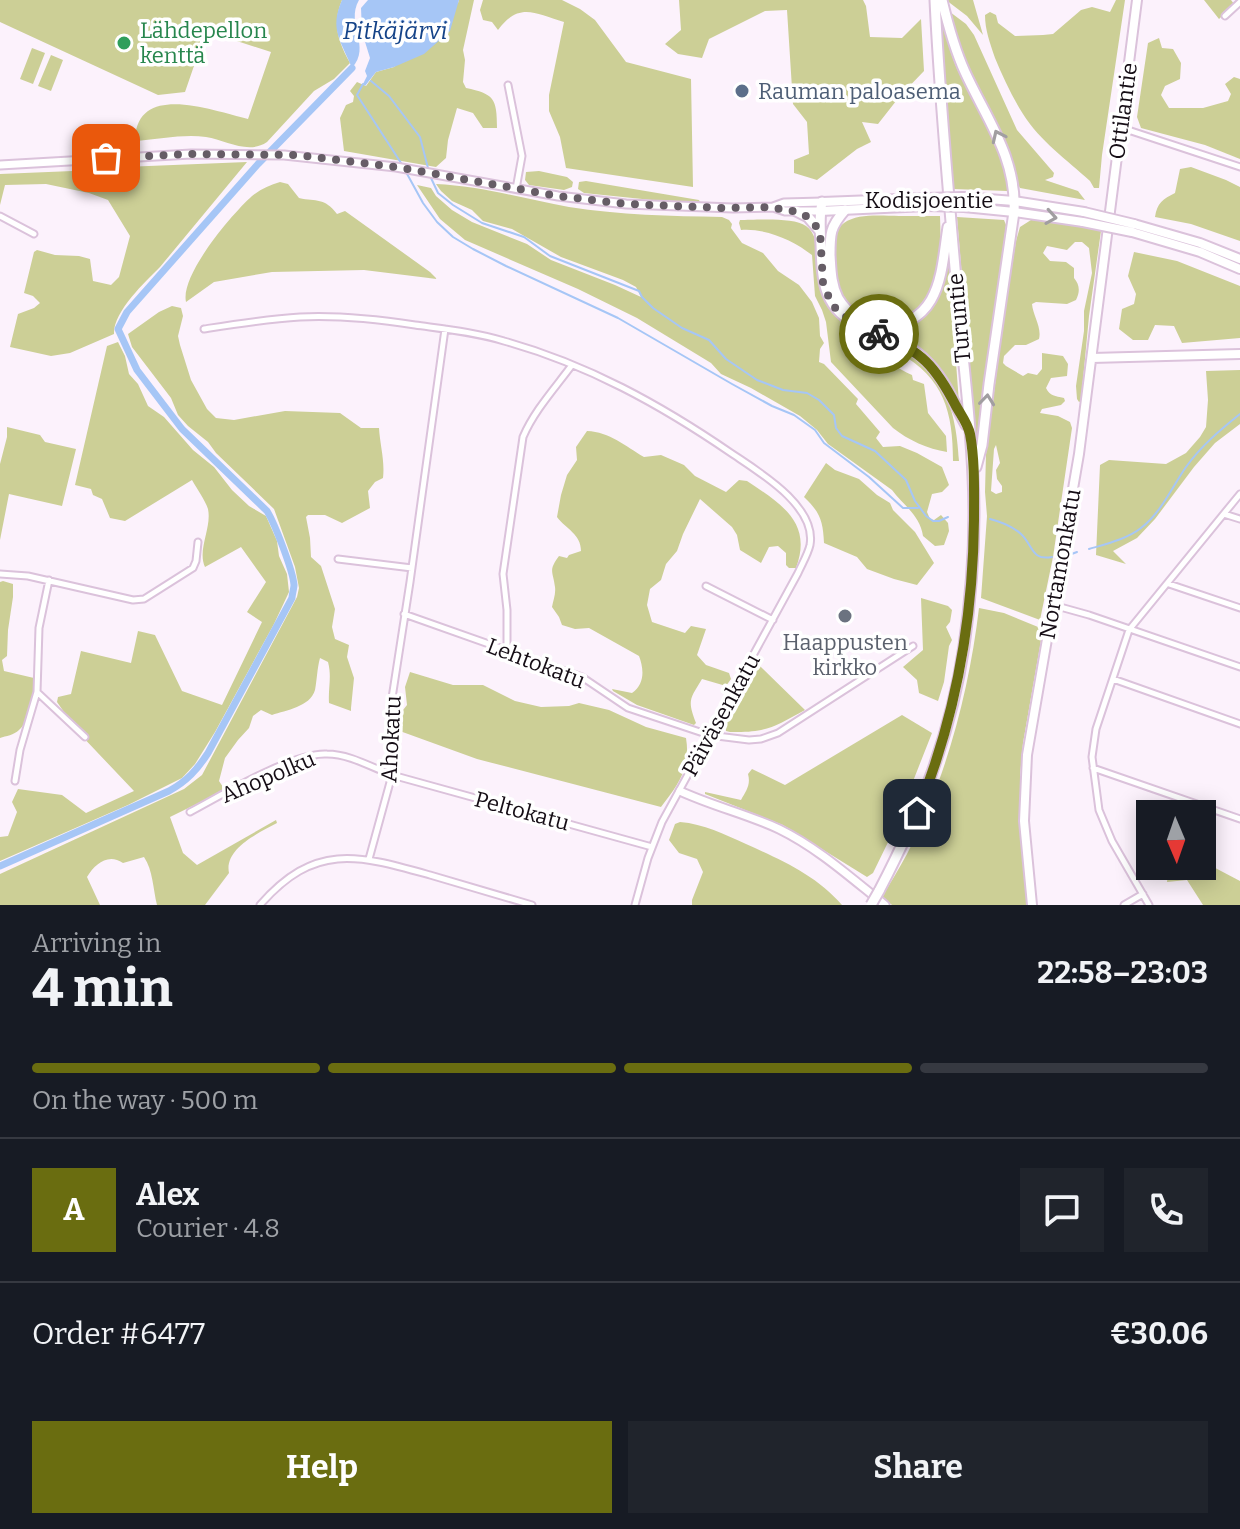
<!DOCTYPE html>
<html lang="en">
<head>
<meta charset="utf-8">
<style>
	:root { --surface:#171b24; --page:#20242c; --text:#f1f3f6; --muted:#9ea1a6; --line:#363941; --accent:#6a6d10 }
	body { margin:0; font-family:Bitter,serif; background:var(--page); color:var(--text); height:100vh; display:flex; flex-direction:column; font-size:30px; white-space:nowrap }
	* { box-sizing:border-box; margin:0 }
	p { font-size:26px; color:var(--muted) }
	.icon { flex:none; width:44px; height:44px; fill:none; stroke:currentColor; stroke-width:2; stroke-linecap:round; stroke-linejoin:round }
	.map { position:relative; height:905px; overflow:hidden }
	.details { display:flex; flex-direction:column; background:var(--surface); flex:1 }
	.details>* { flex:none }
	.needle { width:52px; rotate:178deg }
	.tools { position:absolute; left:1136px; top:800px; display:grid; gap:16px }
	.tools a { display:grid; place-items:center; width:80px; height:80px; border-radius:0px; background:var(--surface); box-shadow:0 4px 20px #0003; font-size:40px }
	.pin { position:absolute; display:grid; place-items:center; width:68px; height:68px; color:#fff; margin:-34px; border-radius:16px; box-shadow:0 4px 12px #0006 }
	.courier { position:absolute; display:grid; place-items:center; width:80px; height:80px; margin:-40px; border:6px solid #6a6d10; border-radius:50%; background:#fff; color:#222; box-shadow:0 2px 10px #0007 }
	.head em { font-style:normal; font-weight:700 }
	.head div { display:flex; flex-direction:column-reverse }
	.head { display:flex; align-items:center; justify-content:space-between; height:136px; padding:0 32px }
	h1 { font-size:52px; font-weight:700; line-height:60px }
	.bar { display:grid; grid-template-columns:repeat(4,1fr); gap:12px 8px; align-content:center; height:96px; padding:0 32px }
	.bar i { height:10px; border-radius:6px; background:var(--line) }
	.bar .active { background:var(--accent) }
	.bar p { grid-column:span 4 }
	.line { display:flex; align-items:center; gap:20px; padding:0 32px; border-top:2px solid var(--line) }
	.line div { flex:1 }
	.round { display:grid; place-items:center; flex:none; width:84px; height:84px; border-radius:0px; background:var(--page) }
	.cta { display:flex; gap:16px; margin-top:auto; padding:16px 32px }
	.cta a { flex:1; height:92px; border-radius:0px; background:var(--accent); color:#fff; font-size:32px; font-weight:700; line-height:92px; text-align:center }
	.cta a+a { background:var(--page); color:var(--text) }
	.map>svg:first-child { display:block }
	.green { fill:#cccf96; fill-rule:evenodd }
	.water { fill:#a6c6f6 }
	.lines { fill:none; stroke-linecap:round; stroke-linejoin:round }
	.stream { stroke:#a6c6f6; stroke-width:2 }
	.canal { stroke:#a6c6f6; stroke-width:7 }
	.minor-casing { stroke:#dbc2db; stroke-width:9 }
	.tertiary-casing { stroke:#dbc2db; stroke-width:11 }
	.secondary-casing { stroke:#dbc2db; stroke-width:12 }
	.trunk-casing { stroke:#dbc2db; stroke-width:13 }
	.minor { stroke:#fff; stroke-width:5 }
	.tertiary { stroke:#fff; stroke-width:7 }
	.secondary { stroke:#fff; stroke-width:8 }
	.trunk { stroke:#fff; stroke-width:9 }
	.secondary-bridge-casing { stroke:#dbc2db; stroke-width:12; stroke-linecap:butt }
	.trunk-bridge-casing { stroke:#dbc2db; stroke-width:13; stroke-linecap:butt }
	.secondary-bridge { stroke:#fff; stroke-width:8 }
	.trunk-bridge { stroke:#fff; stroke-width:9 }
	.oneway { stroke:#a19ea1 }
	.done { stroke:#665d66; stroke-width:8; stroke-dasharray:0 14.4 }
	.route { stroke:#6a6d10; stroke-width:10 }
	.leisure-dot { fill:#2e9e5b; stroke:#fff; stroke-width:3 }
	.service-dot { fill:#5c6f8a; stroke:#fff; stroke-width:3 }
	.worship-dot { fill:#6b7280; stroke:#fff; stroke-width:3 }
	.labels { text-anchor:middle; dominant-baseline:central; stroke-width:7; stroke-linejoin:round; paint-order:stroke }
	.leisure-label { font-size:22px; fill:#27864d; stroke:#fff; text-anchor:start }
	.service-label { font-size:22px; fill:#4e5e75; stroke:#fff; text-anchor:start }
	.street-label { font-size:22px; fill:#150d15; stroke:#fff }
	.worship-label { font-size:22px; fill:#5b616d; stroke:#fff }
	.water-label { font-size:24px; font-style:italic; fill:#154388; stroke:#fff }
</style>
</head>
<body>
<div class="map">
<svg width="1240" height="905" viewBox="0 0 1240 905">
	<rect width="100%" height="100%" fill="#fcf2fc"/>
	<path class="green" d="M0,0h342c-10,24 -4,41 8,63l-16,16 -20,12 -47,51c-19,13 -41,-2 -61,-5 -22,-3 -47,2 -69,4l-2,-3c4,-56 78,-27 113,-19l23,-67 -65,-21 -21,61 -27,3 -158,-73z
		M459,0h15l-11,50 2,10 -2,22 3,6c28,6 31,10 31,40h-14l-10,-15 -16,-5 -9,32 -2,18 -10,9 -92,-16 -4,-33 6,-13 7,-3 1,-6 -4,-5 7,-9 9,4 10,-14 18,-5 64,-64z
		M483,0h79l18,9 15,11 31,42 65,17 2,108 -127,-19 -6,-31 -11,-26v-16l15,-73c-30,-9 -45,-20 -66,8l-6,-8 -9,-2 -3,-10z
		M679,0h184l3,6 4,31 32,1 19,-19 3,52 -24,25 -22,28 -16,-2 9,20 -14,7 -40,31 -23,-7v-13l15,-6 -2,-32 -14,-18 -6,-94 -22,1 -56,28 -7,19 -24,-4 -13,-10 16,-14z
		M946,0h27l10,35 -16,-19z
		M1116,0h9l-23,155 -3,33h-5l-4,-7c-23,-21 -50,-40 -67,-67 -11,-17 -20,-37 -28,-56 -5,-15 -10,-28 -10,-43l5,-3 6,3 2,8 17,13 28,-1 10,-1 28,-24 11,-3 18,5z
		M1204,0h27l3,4 -15,15z
		M950,12l16,12 8,11 43,95 37,43 -1,4 -8,3 33,11 7,9 -65,-12c-9,-15 -11,-37 -19,-54 -18,-41 -45,-77 -51,-122z
		M941,20c6,18 10,37 19,55 15,33 50,78 47,116l-54,-2z
		M1159,38l3,10 11,1 8,14 -1,16 -15,7 -4,9 8,13h34l25,-7 3,-7 -6,-10 9,-7 6,2v80l-35,-14 -64,-17 -4,-11 11,-74z
		M32,48l13,5 -12,31 -13,-5z
		M51,55l12,5 -12,31 -13,-5z
		M247,162l-87,105c-15,15 -47,45 -46,67l-44,19 -19,3 -41,-9 8,-33 16,-6 6,-5 -7,-7 -9,-3 10,-41 3,-2 18,5 24,1 11,3 3,22 18,4 8,-8 11,-41 -22,-36 -19,-7 -43,-9 -41,1 -5,20v-31l121,-5 3,-2z
		M1191,167l35,13 14,7v54l-49,-17 -36,-7c2,-14 8,-18 20,-24l5,-24z
		M539,171l28,6 6,5 -1,5 -8,3 -35,-5 -4,-5 1,-8z
		M586,181l113,19 1,2 -48,-2 -68,-7 -6,-4 1,-7z
		M280,182l8,2 11,14c18,4 25,-1 38,16l8,-3 85,61 7,7 -73,-9 -92,2 -58,10 -28,20c-6,-27 46,-88 66,-106 9,-7 18,-11 28,-14z
		M436,184c45,2 89,15 133,23 51,8 102,9 153,10l7,3 3,4 -1,4 11,15 21,10 15,18 21,14 13,17 7,16 1,18 4,7 -4,6 -1,13 5,2 34,35 -2,5 24,28 -4,6 7,9 17,-1 17,7 25,14 7,18 -7,7 -10,2 -5,18 3,7 4,1 7,-5 7,8 1,8 -5,14 -9,1 -12,-10c-3,-21 -20,-31 -31,-46l-64,-46 -11,-14 -17,-14 -49,-28 -30,-14 -10,-11 -74,-45 -59,-29 -113,-49 -25,-21 -23,-34 14,3 5,8 16,14 20,12 55,22 24,16 64,25 26,12 -5,-10 -13,-7 -62,-23 -49,-28 -29,-8 -11,-11 -20,-9 -11,-10z
		M899,216h41c1,27 2,60 -13,84 -20,32 -71,27 -86,-7 -6,-11 -5,-24 -6,-36 0,-12 -2,-26 9,-34 14,-10 38,-7 55,-7z
		M957,217l47,3 2,5 -28,218h-2z
		M740,220c16,0 54,-3 66,6 16,11 10,41 13,58 2,10 6,19 13,27 13,16 34,22 52,30 57,23 72,62 75,120h-6c0,-49 -9,-83 -54,-108 -8,-4 -15,-8 -23,-10 5,14 22,26 36,32l1,5 11,4 4,29 18,23 1,16c-19,-3 -39,-12 -54,-24l-62,-66 -5,-40 -4,-12 -7,-14 -3,-41c-19,-15 -47,-27 -71,-25l-2,-7z
		M1031,220l22,1 48,10 -12,85 -8,85 -2,1 -2,-3 -1,-13 8,-55v-20l8,-38 -3,-25 -7,-6h-7l-8,8 -20,-4 -4,7 7,8 16,1 8,6v10c6,7 6,14 2,22l-9,4 -31,-2 -4,2c1,12 10,23 7,35l-13,6h-11l-11,11 -1,7 3,3 17,10 5,-3 9,2 5,-6v-16l21,3 5,8 -1,12 -16,2 -5,10c4,8 9,8 18,10l1,3 -4,4 -19,4 -2,4 18,3 12,6 2,6 -19,129 -13,63 -59,-22 6,-82 -2,-24 1,-38 19,-146 11,-67 4,-14zM996,445l4,18 -4,7 1,9 5,7v6l-6,2 -5,-3 3,-42z
		M1134,252l43,9 63,25v52l-58,5 -8,-17 -19,-1 -7,15h-15l-14,-11 3,-20 12,-5 2,-10 -8,-18z
		M948,254l11,149 -13,-24 -66,-49 45,-17z
		M172,306l9,2 2,8 -5,20 2,9 11,35 16,29 9,9 18,2 51,-9 55,2 21,15h18c1,17 6,33 4,50l-8,4 -7,9 2,17 -28,15 -17,-8h-17l-2,2 4,21 1,19 10,9 14,43 -3,18 3,12 14,6 -2,12 7,21 -3,30v3l-22,-8c-1,-15 3,-26 -1,-41l-8,-4c-3,11 -3,22 -5,32 -5,17 -29,20 -43,25l-11,-5 -8,6 -4,12 -11,12 -13,18 -6,23 6,9 -55,27 13,36 14,12 79,-45 1,3c-19,10 -53,26 -48,50l-24,32h-48c-4,-16 -4,-35 -13,-48l-21,6c-15,-10 -28,1 -36,14l13,28h-100v-31l184,-85 18,-14 95,-178 2,-9 -4,-21 -21,-58 -58,-56 -8,-11 -20,-16 -10,-11 -7,-17 -39,-51 -4,-13 31,-22z
		M118,342l7,14 4,18 9,10 10,22 16,11 29,33 21,17 18,23 17,16 17,10 11,25 2,15 8,18 2,18 -15,32 -59,108 -20,32 -13,14 -54,27 -128,56v-24l8,-1 9,-24 -5,-10 6,-13 44,6 24,18 48,-22 -56,-59 -21,-30 1,-5 13,-3 10,-43 50,12 7,-32 17,4 27,56 40,14 40,-83 -15,-10 19,-30 -25,-35 -36,20c-8,-17 7,-39 3,-58 -3,-9 -11,-20 -16,-29l-67,41 -15,-3 -8,-19 -9,-4 -2,-6 -16,-4 32,-139z
		M1240,370v54l-25,19 -21,24 -39,52 -18,19 -24,13 13,13 -30,-9 4,-90 9,-5 57,4 20,-11 14,-16 6,-10 2,-27 -2,-29z
		M7,427l33,8 5,7 31,7 -14,57 -53,-12 -9,46v-76l7,-27z
		M587,431c23,1 38,15 57,26l17,-2 23,10 11,11 31,16 13,-12 8,1c34,23 66,41 49,87h-7l-3,-3v-12l-8,-7 -9,1 -8,16 -21,-13 -3,-15 -5,-8 -32,-28 -17,35 -6,17 -11,13 -5,16 -11,9 -3,16 5,17 33,11 6,-7 15,3 -9,26 9,10 23,8 2,6 -5,7 -24,-7c-12,20 -15,21 -6,44l-2,2 -57,-20 -24,-14 -1,-2 20,4c13,-9 12,-24 7,-37l-50,-28 -14,1 -13,-4 -3,-8 -7,-10c1,-6 4,-13 3,-20 -2,-16 -7,-16 4,-31l8,2 2,-3 12,-4c0,-17 -15,-22 -24,-34l4,-22 6,-20 10,-15 -1,-13z
		M826,463l9,7 24,9 18,16 13,8 3,7 22,22 19,31 -17,22 -23,-6 -27,-10 -10,-12 -33,-14c-1,-22 -4,-31 -20,-46z
		M3,581l10,3v13l-5,33 -1,26 -5,4 2,11 30,7c0,15 -3,42 -15,52 -5,5 -13,6 -19,8v-156z
		M921,598l27,8 4,4 -2,12 -4,5 6,13 -3,6 -5,36 -6,19 -19,-8 -2,-13 -14,-13 20,-17z
		M979,608l25,5 39,16 -20,114 -3,33v59l7,70h-135l-10,-8c8,-14 17,-28 25,-43 39,-75 62,-162 72,-246z
		M759,665l46,45c-31,17 -39,23 -75,22l-4,-1 -1,-8z
		M410,672l43,13h30l32,16 26,6 28,-1 10,-3 30,7 37,17 40,11c5,30 -8,47 -25,69l-184,-48 -80,-29 -1,-11 11,-14 -2,-18z
		M902,715l30,18 -39,99 -20,41 -6,4 -84,-52 -78,-31v-2l36,8c5,-9 10,-15 7,-26l4,-5 33,16z
		M680,822c24,2 44,12 66,22 35,16 70,31 96,61h-150v-5l11,-28 -6,-13 -18,-6 -10,-13 6,-16z
		M1202,861l38,20v24h-37l-16,-25 -20,2 2,-16h33z"/>
	<path class="water" d="M342,0h17c-14,24 13,46 -7,68 -11,-27 -23,-39 -10,-68z
		M368,0h91l-9,31 -26,23 -30,13 -18,5 -11,14 -2,-2 4,-8 -2,-5 5,-13 -8,-26 -1,-24z"/>
	<g class="lines">
		<path class="stream" d="M371,81l18,15 31,41 9,35
			M363,84l-6,11 46,71
			M406,172l17,31 14,19 16,15 20,12 33,17 112,52 114,66 40,22 22,9 21,15 9,13 45,34 34,31h15
			M431,178l7,15 15,12 29,18 42,14 26,19 89,35 3,6 11,11 29,20 27,12 17,19 31,21 26,10 24,3 12,7 15,15 2,13 6,8 33,15 31,29 9,21 11,15 7,5h6l9,-4
			M990,519c12,3 22,7 31,15 12,11 10,27 31,23
			M1089,549c17,-5 38,-10 52,-21 20,-15 31,-41 45,-61 15,-21 34,-37 54,-53
			M1069,555l8,-3"/>
		<path class="canal" d="M0,866l169,-75c18,-10 28,-21 39,-38l84,-155c0,-3 2,-10 2,-13 -1,-14 -19,-61 -27,-74l-85,-82 -45,-59 -19,-41 9,-17 131,-148 94,-96"/>
		<g class="minor-casing">
			<path id="minor" d="M1225,16l15,-14
				M508,85l14,71 -6,33
				M1122,128l118,39
				M0,216l34,18
				M204,329c32,-5 63,-10 96,-12 38,-2 76,2 115,8 29,4 60,7 89,16 83,23 157,64 227,112 28,19 86,53 79,92 -2,9 -8,19 -12,28l-136,249 -14,36 -13,47
				M1224,514l16,5
				M338,559l74,9
				M0,574l28,2 105,24 11,-1 49,-31 3,-7 2,-19
				M1169,584l71,24
				M706,586l67,34
				M1053,605l36,10 151,52
				M404,614l178,63 46,31 81,27 40,5 12,-1 17,-6 135,-87
				M507,651v-41l-4,-36 20,-137c11,-26 32,-49 49,-72
				M1113,679l127,45
				M37,692l48,45
				M1093,768l147,51
				M15,781l5,-31 17,-58 2,-64 10,-48
				M190,812c32,-17 103,-60 137,-58 22,0 44,13 65,21l260,72
				M369,859l23,-84 -2,-27 2,-50 18,-116 35,-253
				M260,905c55,-63 98,-50 170,-30 34,10 68,20 102,30
				M1124,905l19,-11
				M1149,905l-37,-64 -13,-31 -7,-53 4,-28 33,-99 111,-136"/>
		</g>
		<g class="tertiary-casing">
			<path id="tertiary" d="M0,165l191,-11 93,1 112,12 162,29 68,8 107,4 40,-1 11,-4 38,-1
				M773,207l12,4h35
				M680,791c32,15 67,23 99,38 39,19 72,49 106,76"/>
		</g>
		<g class="secondary-casing">
			<path id="secondary" d="M963,197l51,4 70,11
				M822,202l104,-4
				M964,207l50,5 69,10
				M820,211l107,-5
				M1134,224l66,19 40,16
				M1132,232l68,20 40,17
				M1092,358l148,-4
				M1032,905l-8,-84 3,-66 52,-301 58,-454"/>
		</g>
		<g class="trunk-casing">
			<path id="trunk" d="M942,0c6,25 12,48 23,72 21,46 52,86 49,140l-25,172 -7,61 -6,22
				M822,202c-3,14 -2,28 -1,43 1,38 3,65 41,82 21,10 44,15 61,31 21,19 30,43 43,67
				M845,210c-15,17 -15,24 -15,45 1,15 1,29 8,43 21,36 72,38 93,2 12,-21 13,-49 17,-73
				M796,211l12,6 12,14
				M879,891c41,-78 72,-157 85,-245 8,-56 12,-112 9,-169 -2,-50 -8,-101 -13,-151 -9,-108 -20,-217 -25,-326"/>
		</g>
		<use href="#minor" class="minor"/>
		<use href="#tertiary" class="tertiary"/>
		<use href="#secondary" class="secondary"/>
		<use href="#trunk" class="trunk"/>
		<g class="secondary-bridge-casing">
			<path id="secondary-bridge" d="M926,198l37,-1
				M927,206l37,1
				M1084,212l50,12
				M1083,222l49,10"/>
		</g>
		<g class="trunk-bridge-casing">
			<path id="trunk-bridge" d="M871,905l8,-14"/>
		</g>
		<use href="#secondary-bridge" class="secondary-bridge"/>
		<use href="#trunk-bridge" class="trunk-bridge"/>
	</g>
	<defs><path id="oneway-chevron" d="M-2-3.5L2.5 0L-2 3.5" fill="none" stroke-width="1.6" stroke-linecap="round" stroke-linejoin="round" transform="scale(2)"/></defs>
	<g class="oneway">
		<use href="#oneway-chevron" transform="translate(998 136) rotate(-115)"/>
		<use href="#oneway-chevron" transform="translate(1051 217) rotate(9)"/>
		<use href="#oneway-chevron" transform="translate(987 400) rotate(-84)"/>
	</g>
	<g class="lines">
		<path class="done" d="M106,158l85,-4 105,1 100,12 162,29 68,8 97,4 50,-1 12,4h11l12,6 12,14 3,52 9,22 20,17 27,12"/>
		<path class="route" d="M879,334c42,16 57,33 77,72 5,9 12,18 14,28 5,27 4,58 4,86 -1,100 -19,200 -57,293"/>
	</g>
	<circle class="leisure-dot" cx="124" cy="43" r="8"/>
	<circle class="service-dot" cx="742" cy="91" r="8"/>
	<circle class="worship-dot" cx="845" cy="616" r="8"/>
	<g class="labels">
		<g class="leisure-label">
			<text x="140" y="30">Lähdepellon<tspan x="140" dy="25">kenttä</tspan></text>
		</g>
		<g class="service-label">
			<text x="758" y="91">Rauman paloasema</text>
		</g>
		<g class="street-label">
			<text transform="translate(1123 111) rotate(-82)">Ottilantie</text>
			<text x="929" y="200">Kodisjoentie</text>
			<text transform="translate(959 318) rotate(-95)">Turuntie</text>
			<text transform="translate(1060 564) rotate(-80)">Nortamonkatu</text>
			<text transform="translate(536 663) rotate(21)">Lehtokatu</text>
			<text transform="translate(721 715) rotate(-61)">Päiväsenkatu</text>
			<text transform="translate(391 739) rotate(-87)">Ahokatu</text>
			<text transform="translate(268 777) rotate(-23)">Ahopolku</text>
			<text transform="translate(522 811) rotate(15)">Peltokatu</text>
		</g>
		<g class="worship-label">
			<text x="845" y="642">Haappusten<tspan x="845" dy="25">kirkko</tspan></text>
		</g>
		<g class="water-label">
			<text x="395" y="31">Pitkäjärvi</text>
		</g>
	</g>
</svg>
<div class="tools">
<a><svg class="needle" viewBox="-14 -14 28 28"><path d="M0-13l5 13h-10z" fill="#e53935"/><path d="M0 13l5-13h-10z" fill="#9ea1a6"/></svg></a>
</div>
<div class="pin" style="left:106px;top:158px;background:#ea580c"><svg class="icon" aria-label="bag" viewBox="0 0 24 24"><path d="M5 8h14l-1 12H6zM9 8a3 3 0 0 1 6 0"/></svg></div>
<div class="pin" style="left:917px;top:813px;background:#1f2937"><svg class="icon" aria-label="home" viewBox="0 0 24 24"><path d="M3 11l9-7 9 7M6 9v11h12V9"/></svg></div>
<div class="courier" style="left:879px;top:334px"><svg class="icon" aria-label="bike" viewBox="0 0 24 24"><circle cx="6" cy="16" r="4"/><circle cx="18" cy="16" r="4"/><path d="M6 16l4-8h5l3 8M10 8l3 8H6M13 5h3"/></svg></div>
</div>
<section class="details">
<div class="head"><div><h1>4 min</h1><p>Arriving in</p></div><em>22:58–23:03</em></div>
<div class="bar"><i class="active"></i><i class="active"></i><i class="active"></i><i></i><p>On the way · 500 m</p></div>
<div class="line" style="height:144px"><b class="round" style="background:var(--accent);color:#fff">A</b><div><b>Alex</b><p>Courier · 4.8</p></div><a class="round"><svg class="icon" aria-label="chat" viewBox="0 0 24 24"><path d="M4 5h16v11H9l-5 4z"/></svg></a><a class="round"><svg class="icon" aria-label="phone" viewBox="0 0 24 24"><path d="M5 4h4l2 5-3 2q2 4 5 5l2-3 5 2v4C11 20 4 13 5 4z"/></svg></a></div>
<div class="line" style="height:104px"><div>Order #6477</div><b>€30.06</b></div>
<div class="cta"><a>Help</a><a>Share</a></div>
</section>
</body>
</html>
